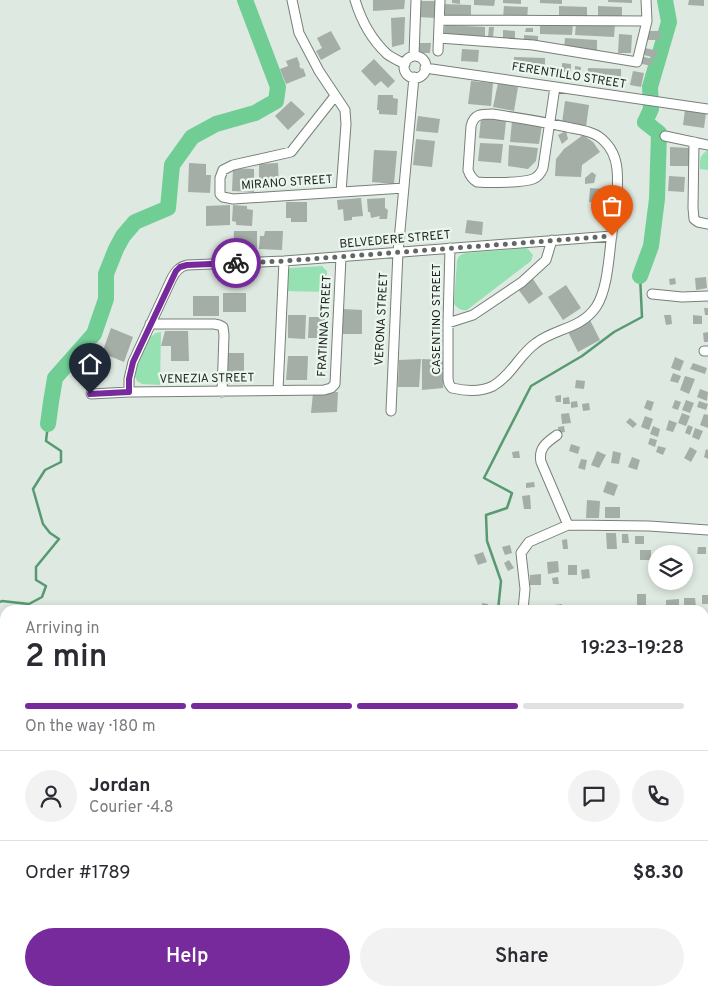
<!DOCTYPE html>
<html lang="en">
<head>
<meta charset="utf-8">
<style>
	:root { --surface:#fff; --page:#f2f2f3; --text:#2b2b33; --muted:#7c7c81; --line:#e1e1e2; --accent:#772a9c }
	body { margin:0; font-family:Overpass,sans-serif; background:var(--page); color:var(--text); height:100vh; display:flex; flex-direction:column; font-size:19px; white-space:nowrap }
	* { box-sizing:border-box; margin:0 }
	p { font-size:16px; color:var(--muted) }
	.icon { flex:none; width:28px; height:28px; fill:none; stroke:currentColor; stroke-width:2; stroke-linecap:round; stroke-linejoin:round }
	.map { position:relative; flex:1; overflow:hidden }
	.sheet { position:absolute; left:0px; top:605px; width:709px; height:391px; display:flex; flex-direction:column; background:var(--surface); border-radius:15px 15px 0 0; box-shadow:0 2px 8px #0003 }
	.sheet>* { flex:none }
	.fabs { position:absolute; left:648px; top:545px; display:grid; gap:10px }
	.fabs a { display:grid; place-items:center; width:45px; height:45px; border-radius:50%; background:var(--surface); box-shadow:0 2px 8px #0003; font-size:25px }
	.pin { position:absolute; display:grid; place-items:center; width:42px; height:42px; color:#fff; margin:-51px -21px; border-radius:50% 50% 50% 0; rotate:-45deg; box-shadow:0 0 5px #0007 }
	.pin .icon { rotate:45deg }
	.courier { position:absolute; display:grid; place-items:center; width:50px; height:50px; margin:-25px; border:4px solid #772a9c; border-radius:50%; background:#fff; color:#222; box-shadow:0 1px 6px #0007 }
	.summary em { font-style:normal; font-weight:600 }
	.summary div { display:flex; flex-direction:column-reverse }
	.summary { display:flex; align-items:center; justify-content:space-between; height:85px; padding:0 25px }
	h1 { font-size:32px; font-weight:600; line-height:38px }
	.bar { display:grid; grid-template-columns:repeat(4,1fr); gap:8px 5px; align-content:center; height:60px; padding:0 25px }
	.bar i { height:6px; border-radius:4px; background:var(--line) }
	.bar .active { background:var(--accent) }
	.bar p { grid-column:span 4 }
	.line { display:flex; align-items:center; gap:12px; padding:0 25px; border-top:1px solid var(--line) }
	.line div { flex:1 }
	.round { display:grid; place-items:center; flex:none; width:52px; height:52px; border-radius:26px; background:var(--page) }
	.action { display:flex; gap:10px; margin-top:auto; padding:10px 25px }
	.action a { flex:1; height:58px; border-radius:30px; background:var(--accent); color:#fff; font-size:20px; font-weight:600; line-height:58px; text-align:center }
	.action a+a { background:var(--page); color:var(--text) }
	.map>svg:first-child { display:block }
	.green { fill:#96e1b1 }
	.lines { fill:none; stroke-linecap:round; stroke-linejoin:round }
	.stream { stroke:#579a72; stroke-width:2.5 }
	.river { stroke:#70ce95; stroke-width:16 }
	.building { fill:#a4aea7 }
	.lane-casing { stroke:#768079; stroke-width:7 }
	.street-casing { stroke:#768079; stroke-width:11 }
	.primary-casing { stroke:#768079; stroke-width:16 }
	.lane { stroke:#fff; stroke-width:4.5 }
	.street { stroke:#fff; stroke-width:9 }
	.primary { stroke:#fff; stroke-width:14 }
	.done { stroke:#616863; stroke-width:5; stroke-dasharray:0 9 }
	.route { stroke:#772a9c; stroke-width:6 }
	.labels { text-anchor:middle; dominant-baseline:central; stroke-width:4.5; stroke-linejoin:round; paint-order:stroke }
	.street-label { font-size:12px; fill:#1e221f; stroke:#ebf6ee }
</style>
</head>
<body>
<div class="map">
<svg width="708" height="996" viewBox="0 0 708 996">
	<rect width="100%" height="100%" fill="#dee9e1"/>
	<path class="green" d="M707,151h1v19l-8,-1c0,-8 -1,-14 7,-18z
		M527,248l6,7 -2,6 -64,49c-5,1 -9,-1 -13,-6l3,-43c1,-5 4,-7 9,-8z
		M322,266l5,5v21l-43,-1 3,-20 3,-3z
		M161,332l-1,53 -18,-1 -5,-3 -3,-7 4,-13 11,-23 7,-5z"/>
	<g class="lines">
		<path class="stream" d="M0,602l2,-1 27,3 13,-7 4,-11 -10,-6v-13l23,-28 -9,-6 -7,-9 -10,-35 12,-19 16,-8v-11l-15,-10 2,-17
			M498,610l3,-29 -14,-40 -1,-26 21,-7 5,-15 -28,-15 47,-92 51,-30 32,-24 28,-15 -2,-41
			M0,633h5
			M0,660l5,-5
			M329,996l3,-5"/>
		<path class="river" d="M640,276l11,-30 6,-47 2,-66 -14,-11 6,-13 -1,-22 19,-65 -4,-22
			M48,424l3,-22 4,-24 39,-44 12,-35v-25l10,-25 7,-13 12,-14 33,-14 4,-43 20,-28 24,-13 39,-11 21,-12 2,-14 -33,-87"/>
	</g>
	<path class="building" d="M373,0h32l-1,9 -31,2z
		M452,0h8v4l-8,-1z
		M474,0h21l-1,6 -20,-1z
		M503,0h18v4l-18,-1z
		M540,0h22v4l-22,-1z
		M608,0h24v3l-24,-1z
		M689,0h15v6l-16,-1z
		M418,1h19l-1,17 -19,-1z
		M443,4l28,1v14l-29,-2z
		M504,6l24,1 -1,12 -24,-1z
		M559,6l28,1v11l-28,-2z
		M598,6l24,1v12l-24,-2z
		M405,17l-1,27 -12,3 -1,-29z
		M540,22l33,1 -1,12 -32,-1z
		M576,23l39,2 -1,12 -39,-2z
		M445,25l40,2v13l-41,-2z
		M489,27h5l-1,10h-5z
		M526,28h7v4h-8z
		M503,30l12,1v12l-12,-1z
		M331,31l10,18 -20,11 -5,-9 6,-3 -5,-10z
		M645,31h15v9h-15z
		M619,34l13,1 -1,18h-13z
		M524,35l14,1v8l-14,-1z
		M565,38l32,2v10l-33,-1z
		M416,43h15l-1,10h-15z
		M645,48l13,3 -2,7 -12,-3z
		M462,49l17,1 -1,12 -17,-1z
		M640,56l13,3 -2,7 -13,-3z
		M297,57l3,8h-1l2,4 2,-1 3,8 -20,8 -6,-15 8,-3 -2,-5z
		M514,57l31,1v11l-32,-1z
		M374,59l21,22 -7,7 -7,-7 -6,5 -14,-15z
		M562,63l9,1v8h-9z
		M575,66l6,1 -1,6h-5z
		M588,68l33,1v13l-34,-2z
		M633,71l11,2 -3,14 -11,-2z
		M471,81l22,2 -2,23 -23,-2z
		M498,83l20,4 -4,24 -21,-4z
		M378,95h15v3l5,1 -1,16 -18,-1v-4h-2z
		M291,101l14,13 -17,16 -13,-14z
		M565,101l24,4 -3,22 -24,-4z
		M685,110l21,3 -2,15 -21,-3z
		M418,116l22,3 -2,14 -22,-2z
		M481,118l25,3 -2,19 -25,-2z
		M512,121l30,4 -3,19 -29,-2z
		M566,131l2,8 -6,5 -4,-9z
		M583,135l10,7 7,10 -18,13 -1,12 -26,-1 1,-17 8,-10z
		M416,139l19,2 -3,26 -19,-2z
		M480,143l23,1 -2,19 -23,-2z
		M509,145l29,3 -2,13 -8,8 -20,-3z
		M670,147l19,1v18h-19z
		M374,150l23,1 -3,33 -22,-2z
		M189,163l17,1v11h5l-1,18 -22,-1z
		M278,163l1,25 -20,1v-25z
		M233,168l21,1v23l-22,-1z
		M592,172l4,3 -2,8 -9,1v-6z
		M669,176l16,1 -1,15 -16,-1z
		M590,188l14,1 -1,14 -14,-1z
		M361,198l2,18 -11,1v3l-8,1 -1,-12 -5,1 -1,-10z
		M385,198v10l3,2 -1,9h-8l1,-3 -9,2 -1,-6h-2l-1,-13z
		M286,202h21v20h-16v-4h-5z
		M230,205v20l-24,1v-20z
		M233,205l14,1v3l6,1 -1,16 -16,-1v-3l-4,-1z
		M467,220l16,2 -1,13 -17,-2z
		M234,231h23v20l-24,-1z
		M265,231h18l-1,19 -23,-1 1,-13h4z
		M706,277l1,11 -11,2 -1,-12z
		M675,278l1,6 -6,1 -1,-6z
		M533,279l10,15 -14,10 -11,-15z
		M566,285l15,23 -18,12 -15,-23z
		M223,293h23v19h-23z
		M193,296h26v20h-26z
		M704,308h4v7h-3z
		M343,309l19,1v24h-19z
		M288,315h18l-1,24 -17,-1z
		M664,315h7l1,9 -6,1z
		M693,315l9,1v8h-9z
		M309,317h16l-1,21h-16z
		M590,320l10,20 -22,12 -10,-20z
		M111,328l22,9 -9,25 -22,-9z
		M165,331h23l1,30h-18v-15h-10z
		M708,332v10h-4l-1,-9z
		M227,353h17v31h-17z
		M288,356h20l-1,24h-21z
		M675,357l9,4 -4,10 -9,-3z
		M421,359l-2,28h-21l1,-27z
		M422,359l21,1v28l-21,2z
		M693,363l14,5 -2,6 -15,-5z
		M673,373l8,3 -3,7 -8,-2z
		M685,376l10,3 -6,15 -9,-4z
		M576,380l9,1 -1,8 -9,-1z
		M700,389l8,3 -1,9 -10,-4z
		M338,392l-1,20 -26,1 2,-20z
		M561,395v7h-5l-1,-6z
		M569,397l1,7h-7v-6z
		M647,400l7,2 -3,9 -7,-3z
		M675,400l6,2 -3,8 -6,-2z
		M686,400l8,3 -4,10 -8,-3z
		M577,401l1,6 -7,1v-6z
		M699,401l9,3 -2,6 -9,-3z
		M589,403l1,7 -7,1 -1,-7z
		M569,413l2,10 -9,1 -1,-10z
		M682,413l8,3 -4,10 -8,-3z
		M704,414l4,1v13l-8,-3z
		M645,416l8,3 -4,11 -8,-3z
		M630,418l7,6 -4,4 -7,-6z
		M669,420l8,3 -4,9 -7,-2z
		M688,425l5,2 -3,8 -5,-2z
		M564,426l1,6 -6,1 -1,-6z
		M653,426l7,3 -2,8 -8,-3z
		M695,428l8,3 -4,9 -7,-3z
		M650,438l7,2 -2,7 -7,-3z
		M571,444l9,3 -2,7 -9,-3z
		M658,446l8,2 -3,7 -7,-3z
		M690,447l7,4 -6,11 -7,-4z
		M706,449l2,1v9l-4,-2z
		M519,451l1,7h-7l-1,-6z
		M597,451l9,4 -7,13 -8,-3z
		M613,451l8,2 -2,11 -8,-1z
		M632,457l8,3 -3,10 -9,-3z
		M581,459l6,1 -2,10 -7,-2z
		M607,481l11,4 -4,11 -11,-4z
		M534,482l1,5 -9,1v-5z
		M530,495l1,14h-7l-2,-13z
		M587,500l13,1 -1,17h-13z
		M605,507h15v11h-15z
		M606,533h10l1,16h-10z
		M622,534h6l1,9h-7z
		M635,536h9v8h-9z
		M567,539l1,10h-5l-1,-9z
		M510,545l2,8 -7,2 -3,-8z
		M698,547h8v7h-9z
		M640,550h11v10h-11z
		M483,552l4,10 -9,3 -4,-10z
		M509,560l5,8 -6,3 -4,-8z
		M558,561l1,11 -11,2 -1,-12z
		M568,565h9v10h-9z
		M589,569l1,9 -8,1 -1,-9z
		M541,574v11h-11v-10z
		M558,577l1,7h-6l-1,-6z
		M637,594h9v12h-9z
		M702,595h6v9h-6z
		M684,598h11l1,9 -12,1z
		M679,599v11h-13v-10z
		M482,603l6,1v6h-6z
		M562,604v6h-7l-1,-5z
		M704,874h2v16h-2z
		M704,948h4v17l-4,-1z
		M371,991h14v5h-14z
		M416,991h17v5h-17z
		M446,991h19v5h-19z
		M485,991h18v5h-17z
		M531,991h17v2l-16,3z
		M594,991l1,5h-24v-1z
		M631,991h18v5h-18z
		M663,991h12v5h-12z"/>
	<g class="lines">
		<g class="lane-casing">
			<path id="lane" d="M704,900h4"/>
		</g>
		<g class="street-casing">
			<path id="street" d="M292,0l7,33 20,38 26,39 1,14 -5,68
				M355,0c6,20 17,40 32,54 5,4 12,7 18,10
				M439,20l208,1
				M439,38l94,7 104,17 10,-41 -1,-21
				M438,51l2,-51
				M414,56l2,-56
				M404 67a11 11 0 1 1 22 0a11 11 0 1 1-22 0Z
				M425,68l283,41
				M335,96l-44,56 -58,13 -10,5 -3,8v16l3,3 10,2 171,-11
				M665,136l43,9
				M694,142l-1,66 1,11 4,3 10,2
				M450,248l-2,75v56l1,5 3,4c13,3 29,4 41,-2 18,-10 26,-31 43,-43 20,-15 45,-14 60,-36 12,-18 13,-53 16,-74 3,-21 7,-43 5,-64 -1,-11 -6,-22 -15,-30 -8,-7 -20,-9 -31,-11 -26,-6 -52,-10 -79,-14 -11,0 -18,0 -21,12l-3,44c2,6 4,9 9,12 11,1 46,1 56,-3 5,-2 8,-6 10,-11l12,-81
				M652,294l30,3 26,-1
				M448,323l25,-8 49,-33 24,-22 6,-20
				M150,324h64l5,1 4,2 1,8 -2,57
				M704,351h4
				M278,390l6,-129
				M129,392v-13l4,-17 39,-84c4,-7 7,-11 15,-13l97,-4 328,-25
				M91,394l38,-2 195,-2 7,-2 4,-4 6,-127
				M391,411l7,-159 16,-175
				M557,435c-10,7 -19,13 -16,27l27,63
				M523,610l2,-21 -4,-36 8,-11 39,-17 81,1 59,4
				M704,702l4,1
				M704,972h4
				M474,991v5
				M622,991v5"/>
		</g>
		<g class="primary-casing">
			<path id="primary" d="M704,916h4
				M0,917l5,1
				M704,930h4
				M0,937l5,1"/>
		</g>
		<use href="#lane" class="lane"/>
		<use href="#street" class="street"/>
		<use href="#primary" class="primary"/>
	</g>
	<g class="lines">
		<path class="done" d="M236,263l48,-2 328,-25"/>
		<path class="route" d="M90,394l39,-2v-13l4,-17 43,-91 4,-4 7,-2 49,-2"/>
	</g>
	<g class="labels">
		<g class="street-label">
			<text transform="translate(569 76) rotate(9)">FERENTILLO STREET</text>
			<text transform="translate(287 183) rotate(-4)">MIRANO STREET</text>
			<text transform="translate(395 240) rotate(-5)">BELVEDERE STREET</text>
			<text transform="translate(382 319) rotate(-87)">VERONA STREET</text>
			<text transform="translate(437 319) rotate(-90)">CASENTINO STREET</text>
			<text transform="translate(325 326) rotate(-87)">FRATINNA STREET</text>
			<text transform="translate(207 379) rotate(-1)">VENEZIA STREET</text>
		</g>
	</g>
</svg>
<div class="fabs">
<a><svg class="icon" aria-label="layers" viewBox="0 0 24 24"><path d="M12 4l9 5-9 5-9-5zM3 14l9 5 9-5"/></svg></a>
</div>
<div class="pin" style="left:612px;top:236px;background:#ea580c"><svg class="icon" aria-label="bag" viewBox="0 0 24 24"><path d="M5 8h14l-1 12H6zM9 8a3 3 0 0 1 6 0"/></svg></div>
<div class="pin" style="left:90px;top:394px;background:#1f2937"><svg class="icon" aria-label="home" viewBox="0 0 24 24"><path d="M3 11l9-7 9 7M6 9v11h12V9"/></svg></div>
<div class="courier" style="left:236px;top:263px"><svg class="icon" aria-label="bike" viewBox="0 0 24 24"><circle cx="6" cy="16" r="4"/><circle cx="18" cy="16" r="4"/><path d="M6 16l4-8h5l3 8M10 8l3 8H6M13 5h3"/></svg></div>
<section class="sheet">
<div class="summary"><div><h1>2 min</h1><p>Arriving in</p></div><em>19:23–19:28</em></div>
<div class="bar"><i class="active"></i><i class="active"></i><i class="active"></i><i></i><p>On the way · 180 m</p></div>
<div class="line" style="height:90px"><a class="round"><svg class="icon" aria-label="person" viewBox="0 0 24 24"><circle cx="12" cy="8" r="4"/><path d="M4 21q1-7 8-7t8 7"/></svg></a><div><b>Jordan</b><p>Courier · 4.8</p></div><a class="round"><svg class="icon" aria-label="chat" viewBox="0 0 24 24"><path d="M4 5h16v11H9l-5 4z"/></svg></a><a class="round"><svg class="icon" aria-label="phone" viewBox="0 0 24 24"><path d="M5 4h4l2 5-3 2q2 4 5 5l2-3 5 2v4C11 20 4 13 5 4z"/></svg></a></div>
<div class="line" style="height:65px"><div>Order #1789</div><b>$8.30</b></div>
<div class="action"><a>Help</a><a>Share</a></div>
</section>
</div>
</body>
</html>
